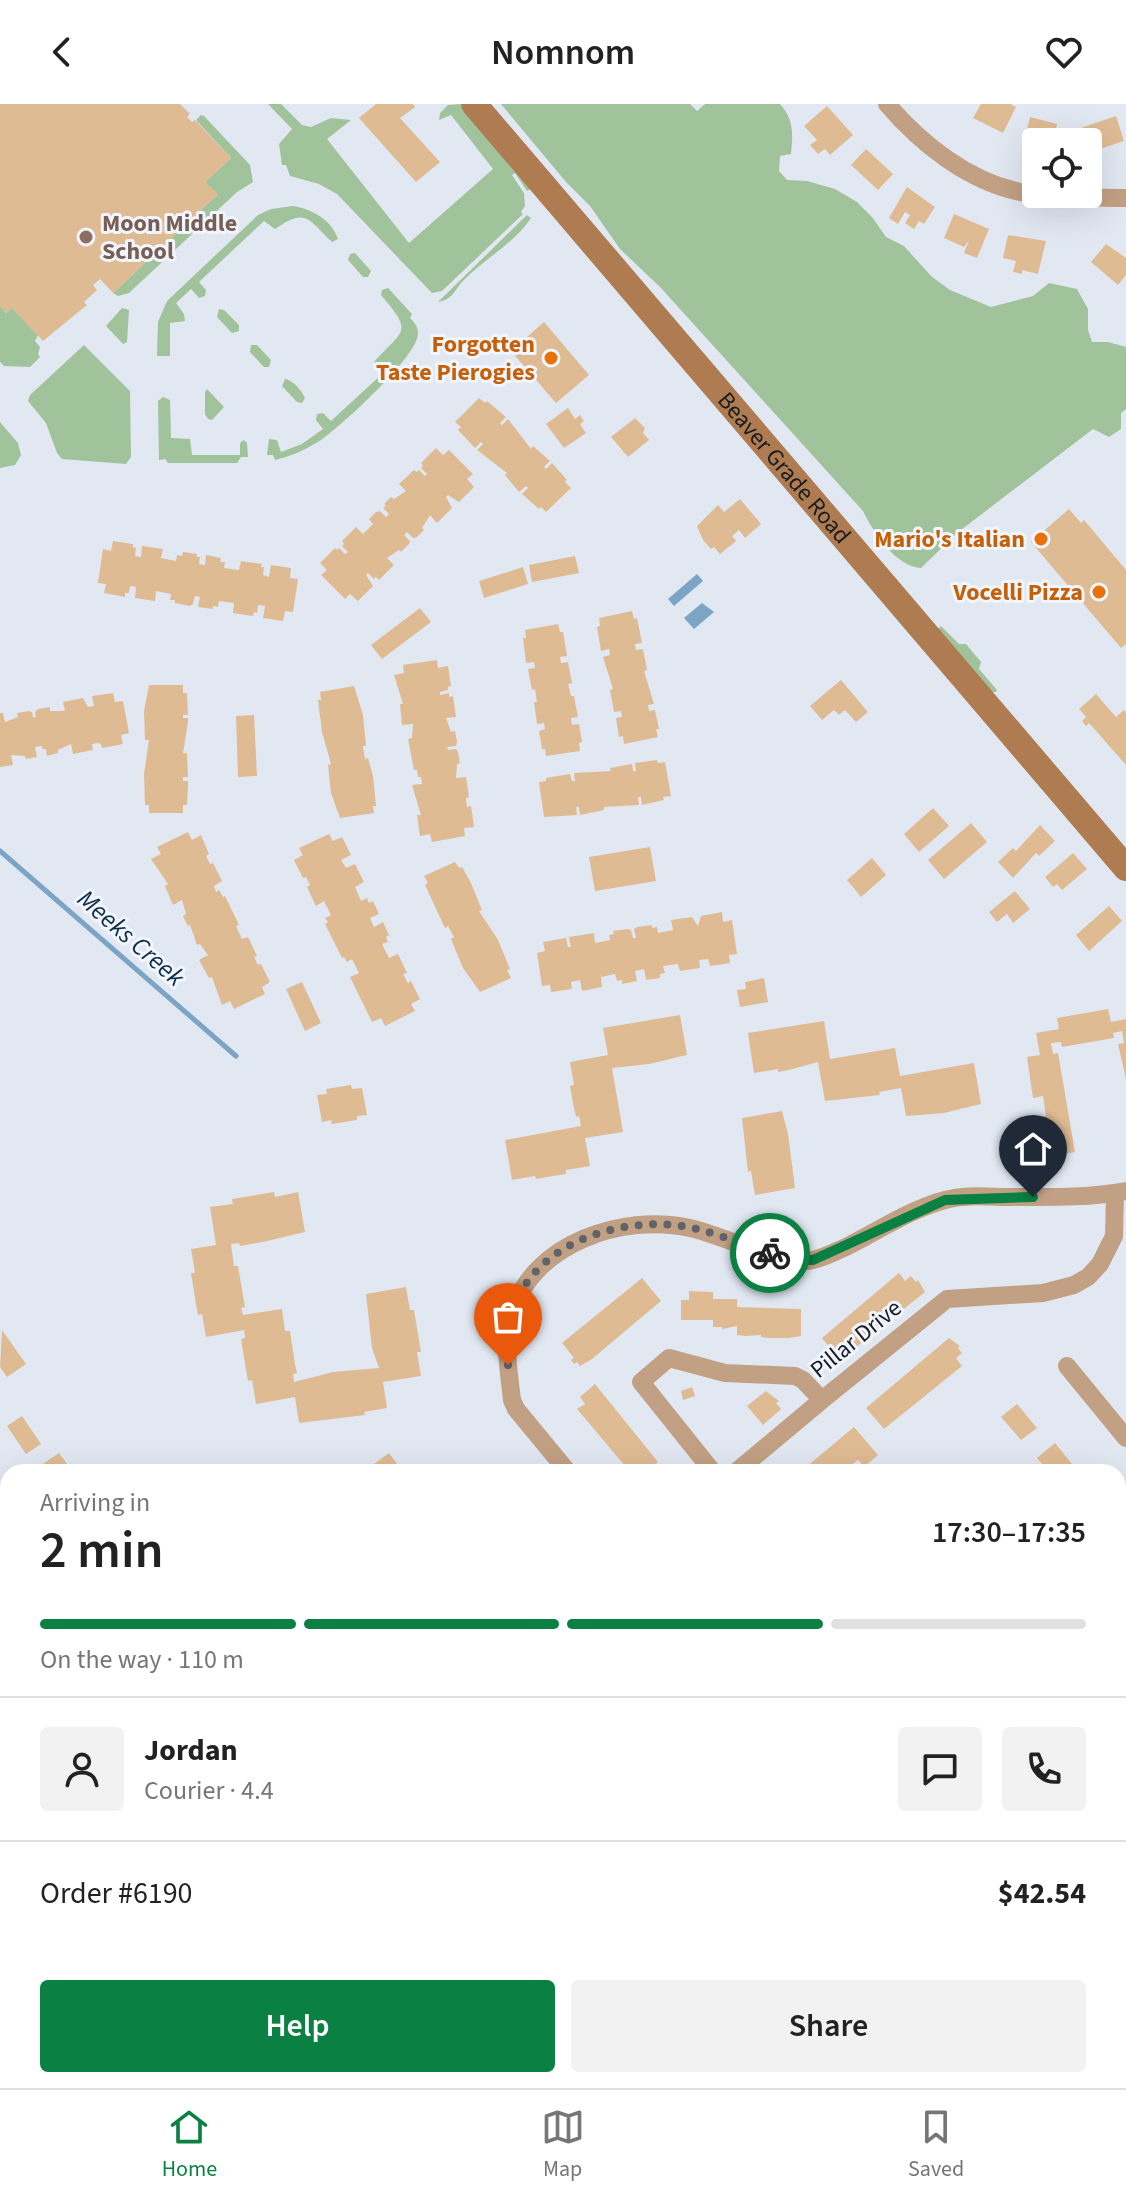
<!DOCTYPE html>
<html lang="en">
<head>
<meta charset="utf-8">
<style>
	:root { --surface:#fff; --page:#f2f2f2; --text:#222; --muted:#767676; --line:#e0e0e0; --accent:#0b8043 }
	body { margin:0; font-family:"Source Sans 3",sans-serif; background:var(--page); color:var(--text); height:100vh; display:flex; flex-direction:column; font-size:30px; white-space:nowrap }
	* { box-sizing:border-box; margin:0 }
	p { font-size:26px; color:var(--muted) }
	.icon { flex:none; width:44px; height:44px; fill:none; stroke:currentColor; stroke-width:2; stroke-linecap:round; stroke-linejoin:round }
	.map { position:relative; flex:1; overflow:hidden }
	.panel { position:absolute; left:0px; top:1360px; width:1126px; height:624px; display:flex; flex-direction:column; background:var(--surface); border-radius:24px 24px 0 0; box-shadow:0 8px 32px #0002 }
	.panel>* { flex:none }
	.fabs { position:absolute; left:1022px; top:24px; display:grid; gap:16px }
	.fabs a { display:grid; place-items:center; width:80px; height:80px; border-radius:8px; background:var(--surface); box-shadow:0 8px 32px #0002; font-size:40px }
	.pin { position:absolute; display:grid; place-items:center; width:68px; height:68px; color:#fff; margin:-82px -34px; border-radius:50% 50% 50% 0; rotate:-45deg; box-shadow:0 0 8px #0007 }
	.pin .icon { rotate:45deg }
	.courier { position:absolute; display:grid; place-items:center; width:80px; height:80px; margin:-40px; border:6px solid #0b8043; border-radius:50%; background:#fff; color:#222; box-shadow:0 2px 10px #0007 }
	.summary em { font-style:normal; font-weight:600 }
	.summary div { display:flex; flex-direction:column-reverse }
	.summary { display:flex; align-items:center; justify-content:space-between; height:136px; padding:0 40px }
	h1 { font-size:52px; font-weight:600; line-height:60px }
	.bar { display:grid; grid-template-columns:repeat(4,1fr); gap:12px 8px; align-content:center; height:96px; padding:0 40px }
	.bar i { height:10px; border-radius:6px; background:var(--line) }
	.bar .current { background:var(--accent) }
	.bar p { grid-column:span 4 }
	.line { display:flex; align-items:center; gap:20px; padding:0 40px; border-top:2px solid var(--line) }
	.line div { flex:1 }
	.round { display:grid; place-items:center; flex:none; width:84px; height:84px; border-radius:8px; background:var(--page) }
	.action { display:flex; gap:16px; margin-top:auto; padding:16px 40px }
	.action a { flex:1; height:92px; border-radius:8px; background:var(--accent); color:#fff; font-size:32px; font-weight:600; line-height:92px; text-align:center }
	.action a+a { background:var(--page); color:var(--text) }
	header { display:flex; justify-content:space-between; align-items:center; height:104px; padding:0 40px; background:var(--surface); font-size:36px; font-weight:600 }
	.tabs { display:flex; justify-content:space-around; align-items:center; height:112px; border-top:2px solid var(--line); background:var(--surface); font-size:22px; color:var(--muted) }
	.tabs a { display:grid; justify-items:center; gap:4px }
	.tabs .current { color:var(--accent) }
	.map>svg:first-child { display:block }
	.green { fill:#a1c39b }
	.water { fill:#7ba4c5 }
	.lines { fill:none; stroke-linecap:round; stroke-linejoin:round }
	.stream { stroke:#7ba4c5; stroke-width:5 }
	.building { fill:#dfbb94 }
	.street { stroke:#c2a083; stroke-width:18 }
	.secondary { stroke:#ae7c50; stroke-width:26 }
	.done { stroke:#60636a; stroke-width:8; stroke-dasharray:0 14.4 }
	.route { stroke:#0b8043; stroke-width:10 }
	.education-dot { fill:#8d6e63; stroke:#f0f5fe; stroke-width:3 }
	.food-dot { fill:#e8710a; stroke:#f0f5fe; stroke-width:3 }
	.labels { text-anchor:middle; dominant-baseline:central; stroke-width:6; stroke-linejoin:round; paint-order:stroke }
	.education-label { font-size:24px; font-weight:bold; fill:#785e54; stroke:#f0f5fe; text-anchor:start }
	.food-label { font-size:24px; font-weight:bold; fill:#c56008; stroke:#f0f5fe; text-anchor:end }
	.street-label { font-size:24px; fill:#1a1c20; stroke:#f0f5fe }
	.water-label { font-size:26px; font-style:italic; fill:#0b2c44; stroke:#f0f5fe }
</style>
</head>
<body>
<header><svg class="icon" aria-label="back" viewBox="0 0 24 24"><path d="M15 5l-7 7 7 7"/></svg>Nomnom<svg class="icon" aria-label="heart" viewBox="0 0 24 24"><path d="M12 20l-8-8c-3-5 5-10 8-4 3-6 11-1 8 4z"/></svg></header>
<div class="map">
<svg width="1126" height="1984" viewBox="0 0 1126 1984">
	<rect width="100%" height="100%" fill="#e2e8f2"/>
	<path class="green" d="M268,0h13l21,21 9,2 20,-9 20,2 -24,19 82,104 84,-74 -42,-54 -12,5 1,-7 8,-8 14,-1 69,85 -4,2 -12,-18 -3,2 12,18 1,13 -4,6 2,2 -81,77 -10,2 -95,-99 -18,-10 -29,-8 -4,-11h-4l-3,-21 13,-15z
		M501,0h189l7,7 8,-7h75c14,16 13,30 11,50l-11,2 -1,15 8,9 20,1 28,8 22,13 15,15 14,20 18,9 27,30 19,14 41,17 42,-11 16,-13 28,6 11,20v21l4,12h16l18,5v62l-5,4v16l-12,8 -16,-8 -136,104 -36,35c-26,-2 -47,-35 -58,-57l-203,-224 -40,-38 -30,-43 -24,-24z
		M201,11l3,1 46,49 3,17 -16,10 -108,101 -11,3 -5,-3 104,-98 -12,-13 26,-24 -35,-38z
		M293,102c19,3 39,14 45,33l-6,3c-24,-23 -26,-35 -57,-13l-11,-8 -65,61 7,8 -1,6 -6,2 -8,-9 -15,14 8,11 1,7 -15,2v33h-13l1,-34 9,-21 91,-86 13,-6z
		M527,111l4,3c-17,26 -49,42 -70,65 -7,9 -10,17 -23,19z
		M355,149l16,18 -3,6h-5l-15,-17 2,-6z
		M388,184l24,26 -2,4c4,4 8,8 8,16 -1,23 -76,91 -97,106 -14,9 -29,16 -46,20l-2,-5h-6l2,-16 8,1 4,12 21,-8 21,-15 -7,-9 1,-6 6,-1 8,8 51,-47 -8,-12c31,-34 39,-29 7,-67l1,-5z
		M0,202l6,7 6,-5 26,27 -3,6 5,6 -2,7 2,3 -10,10 -26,-1 -4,-4z
		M122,204l7,2 -2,32 -4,2 -17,-18z
		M219,205l5,1 15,15v6l-7,2 -15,-16z
		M84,241l46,46 1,66 -5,7 -64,-5 -5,-6 -11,-30 -18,-22 2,-6z
		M251,241h6l14,15 -2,7h-5l-14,-15z
		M285,275c8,1 17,12 20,19l-3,5 -5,-1 -15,-16z
		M207,285l17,18 -12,13 -4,-1 -3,-5v-22z
		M163,293l7,3 1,38 19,1 2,16h48v-12l4,-3 3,3 1,14h-7l-4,6h-69l-3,-4 -6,1 -1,-59z
		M0,318l18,21 3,12 -6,10 -15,3z
		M941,522l18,18h7l15,18 -2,7 18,21 -1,2h-4l-54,-63z"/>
	<path class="water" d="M697,470l6,7 -29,25 -6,-7z
		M702,499l12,9 -20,17 -10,-11z"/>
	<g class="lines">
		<path class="stream" d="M0,747l236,205
			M981,1976l6,8"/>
	</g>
	<path class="building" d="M0,0h180l10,10 -3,3 5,5 3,-2 36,38 -26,24 13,12 -105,99 -13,-14 -7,6 4,5 -13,12 3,3 -44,36 -31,-33 -6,5 -6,-7z
		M376,0h37l2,3 -15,11 40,44 -24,20 -57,-64z
		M981,0h29l6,3 -13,26 -30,-15z
		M827,2l26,29 -23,20 -5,-6 -7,5 -8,-9 7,-5 -13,-14z
		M1116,12l8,25 -36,12v-11h-6l-4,-13z
		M1030,13l27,7 -4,18 -28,-4z
		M866,45l27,25 -15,16 -27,-25z
		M907,83l28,20 -11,17 -5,-3 -5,8 -9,-6 5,-8 -5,-3 -7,12 -9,-6z
		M954,110l35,15 -12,29 -13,-5 5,-13 -5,7 -20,-9z
		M1008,131l38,6 -8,33 -16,-4v4l-9,-2 3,-11 -13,-3z
		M1106,140l20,14v17l-8,10 -27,-23z
		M544,218l45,53 -33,28 -45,-52z
		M479,294l6,5 2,-2 19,16 -6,6 2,2 6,-6 23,30 2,-3 17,15 -6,6 2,2 6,-6 15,17 -2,2 6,6 -25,24 -5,-5 -2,2 -17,-15 6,-6 -2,-2 -7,6 -14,-17 2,-2 -30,-23 6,-6 -2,-2 -6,6 -17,-18 3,-3 -6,-5z
		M568,304l7,11 5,-4 4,6 -4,3 6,9 -22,15 -18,-24z
		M635,314l10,10 -2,5 6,7 -21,17 -17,-20z
		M436,344l7,7 6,-5 24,24 -6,5 7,8 -15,15 -11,-7 -2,2 6,11 -15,15 -7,-8 -8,13 2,2 -7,7 -4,1 -6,-6 -3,3 6,6 -1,3 -8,8 -2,-2 -12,8 7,7 -15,15 -3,-3 -2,2 -6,-6 -2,2 7,11 -15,15 -8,-7 -5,5 -24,-24 6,-5 -7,-7 15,-15 2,2 2,-2 6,6 3,-2 -6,-6 2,-2 -2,-3 14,-14 7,7 10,-10 -4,-5 7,-7 4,-1 6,6 3,-3 -6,-6 3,-2 -2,-2 7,-7 3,2 12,-8 -7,-7 15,-14 3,2 2,-2 6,6 2,-2 -6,-6 2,-2 -2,-3z
		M740,395l21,25 -16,14 -6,-8 -7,6 4,5 -16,13 -6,-7 -3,2 -8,-9 -6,-14 21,-21 6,7z
		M1069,405l12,14 3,-3 42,50v74l-5,4 -90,-106z
		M113,437l20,3v3l3,1 -1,8 6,1 1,-11 21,3 -2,9 15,3 1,-6 5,1 1,-4 14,2v3h3l-1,7 6,1 1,-10 15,3 -1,4h5l-1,6 15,2 2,-9 21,3 -1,3h3l-1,8 6,2 2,-12 20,3 -1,10 8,1 -5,33 -8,-1 -2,10 -20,-3 2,-12 -7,-1 -1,8 -3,-1 -1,4 -20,-3 1,-10 -15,-2 -1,6 -5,-1v3l-15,-2 2,-10 -5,-1 -2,8 -3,2 -15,-3v-3h-5l1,-6 -15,-3 -1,10 -20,-3 1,-11 -6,-1 -1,7h-4v4l-21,-4 2,-9 -8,-1 5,-34 8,2z
		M575,452l4,17 -47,9 -3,-17z
		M523,463l5,17 -44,14 -5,-17z
		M420,504l11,14 -49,37 -11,-14z
		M632,507l2,8 3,-1 5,25 -7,1 1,6 7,-1 4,21 -3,1 10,33 -6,1 1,6 6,-1 4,19h-3l2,8 -34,7 -1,-8 -4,1 -3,-19 6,-1 -1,-6 -7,1 -4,-22 3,-1 -10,-32 7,-2 -1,-6 -8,2 -4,-24 3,-1 -1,-8z
		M558,520l2,8h3l4,24 -7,1 1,6 7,-1 4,21 -4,1 3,12h3l4,21 -7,1 1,7 7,-1 3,18 -3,1 1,8 -34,5 -1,-7h-3l-3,-18 6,-2 -1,-6 -7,1 -3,-22h3l-2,-13 -3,1 -4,-21 7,-1 -1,-6 -8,1 -3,-25h3l-1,-8z
		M437,556l1,8 10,-2 3,20 -3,1v3l-8,2v3l9,-2v4l4,-1 3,21 -10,1 5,14 4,-1 2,11 -1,4 -9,1 1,3 8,-1 2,3 2,11 -3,1 -1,14 10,-1 3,20 -3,1v2l1,7 4,-1 3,21 -10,1 1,8 -33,6 -2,-8 -10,2 -3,-21h4l-9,-30 10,-1 -1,-7h-3l-1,-7h-3l-6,-31 4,-1 1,-14 -11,1 -2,-21h3l-9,-29 10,-2 -1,-8z
		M841,576l27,32 -12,10 -11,-12 -6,5 -5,-5 -12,10 -12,-14z
		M149,581h34v8h4l1,22h-5v3h5v4l-5,31h4l1,24h-5v4h5v4l-1,20h-4v8h-34v-8h-4l-1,-31 5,-34h-4l-1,-29z
		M354,582l9,29 3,31h-3l2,13 3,-1 5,18 3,30h-3l1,7 -34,5 -9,-25 -3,-28 3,-1 -9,-32 -4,-32h3l-1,-8z
		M113,589l2,9 8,-1 6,32 -8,2 2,9 -21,4 -1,-4 -3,-1 -6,1 1,6 -20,4 -2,-10 -13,6v3l-11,3 -1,-7h-4v-3l-7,1 2,10 -11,2 -1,-3 -14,-1 2,10 -13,2v-54h3l2,9 13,-5 -1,-4 12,-2 3,1 1,5h3l-1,-5 3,-3 12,-2v4h15l-2,-9 20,-4 5,9 6,-1 -2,-10z
		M1096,590l20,23 8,-7 2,3v52l-37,-42 -3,3 -4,-5 4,-4 -7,-8z
		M254,611l3,61 -19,1 -2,-61z
		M657,656l1,3 7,-1 6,34 -8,1 1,3 -22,5 -1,-8h-3l1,8 -35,2v3l-24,5 -1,-8h-3l1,8 -33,2 -5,-35 7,-1v-3l24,-4 2,7h3l-1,-8 37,-2 -1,-3 22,-4 1,7h3l-1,-8z
		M933,704l16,18 -30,26 -15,-18z
		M971,719l16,19 -43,37 -16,-19z
		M1040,721l15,16 -16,15 -3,-3 -23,25 -15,-16 15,-14 3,3z
		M188,728l4,8 9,-5 8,19 -3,2 4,8 3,-1 9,18 -8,5 2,6 3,-2 4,7 2,-1 14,29 -3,1 6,13 6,-2 9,19 -3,1 4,8 3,-1 9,18 -8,5 3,7 -31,15 -4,-8 -8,4 -10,-28 -3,1 -10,-18 9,-5 -8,-11 -3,1 -7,-20 -2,1 -5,-10 3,-2 -4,-14 -9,5 -8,-19 3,-2 -17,-25 10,-5 -4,-7z
		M329,730l4,7 9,-4 9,18 -10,5 5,8 9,-4 9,18 -9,5 6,14 6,-3 2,5 4,-2 6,13 -9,4 4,9 9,-5 6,13 -3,2 2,5 -6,2 7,14 9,-4 9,19 -4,1 5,9 3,-2 9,18 -9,5 4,7 -30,15 -4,-8 -9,4 -22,-45 9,-4 -7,-14 -5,3 -3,-5 -2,1 -17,-34 3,-2 -3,-4 6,-3 -7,-14 -8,5 -9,-19 3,-2 -4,-8 -3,1 -9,-18 9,-5 -4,-7z
		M650,743l6,34 -61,10 -6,-34z
		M1073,749l14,16 -25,21 -5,-6 -4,3 -8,-10z
		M872,754l14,17 -25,22 -14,-17z
		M455,758l4,6 3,-1 9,16 11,27 -3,1 19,29 12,29 -3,1 4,8 -31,14 -17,-24 -12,-29 3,-2 -6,-11 -3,2 -20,-43 3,-2 -4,-7z
		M1015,787l15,18 -17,14 -6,-9 -10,8 -8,-10z
		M1109,802l13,15 -33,30 -13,-16z
		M722,808l1,10 9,-2 5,34 -8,1 1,8 -20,3 -2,-7 -9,1 1,8 -20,3 -2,-7 -15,2 2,7 -5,1v4l-14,2 -2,-11 -9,2 2,10 -15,3v-4l-5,1 -2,-7 -14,3 1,10 -20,4 -2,-11 -9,2 1,7 -21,3 -1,-7 -8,1 -5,-33 8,-2 -2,-9 23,-4 2,9h3l-2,-10 25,-4 1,10 15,-3 -1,-5 5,-1 -1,-3 15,-2 3,1 2,8h3l-2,-9 3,-2 15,-2v3l5,-1 1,6 15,-3 -2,-10 21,-3 6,9 3,-10z
		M764,874l4,24 -28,5 -3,-17 9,-1 -1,-7z
		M302,878l19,41 -16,8 -19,-42z
		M1108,905l3,13 15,-3v60l-8,-35 6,-1 -2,-12 -9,2 1,5 -52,9 -1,-5 -10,1 2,11 5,-1 17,99 -29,5 -7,-40 7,-1 -3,-20 -10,2 -6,-41 13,-2 -4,-22 23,-4 -2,-11z
		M680,911l7,40 -38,9 -37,4 11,64 -38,6 5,28 -24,4v4l-19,3 -11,2 -1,-3 -23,4 -7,-40 76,-14 -2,-10 -3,1 -4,-19 -2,-12 4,-1 -4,-23 38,-7 -5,-27z
		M824,917l6,38 65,-11 5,28 74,-13 7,41 -37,9 -38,3 -5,-28 -22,4 1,3 -55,6 -7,-39 -29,8 -11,2v-3l-24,4 -6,-40z
		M351,981l1,4 10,-1 5,27 -10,1v4l-25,4 -1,-4 -9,2 -5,-27 10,-1 -1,-5z
		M782,1007l6,23 7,54 -40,7 -4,-24 -3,1 -6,-54z
		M274,1088l1,5 23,-5 7,40 -38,9 -27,5 -1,-3 -8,1 3,22h4l7,41 -4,1 2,7 39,-6 3,22h5l5,33 2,9 -4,1 1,8 39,-10 46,-4 -7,-20 -6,-54 40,-7 4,23h4l7,42h-4l4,24 -38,6 4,26 -23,4 1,3 -66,8 -4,-26 -39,7 -4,-24 -4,1 -2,-11 -5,-31 4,-1 -1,-8 -38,7 -4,-23 -4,1 -2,-11 -5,-31h4l-4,-24 25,-4 -6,-38 23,-3 -1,-5z
		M899,1169l6,8 6,-5 5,6 2,-2 7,12 -85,68 -18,-22z
		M642,1174l19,23 -69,58 -12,7 -3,-4 -3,2 -3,-4 3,-2 -12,-15z
		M689,1187l24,1v7h24v8l64,2v27l-12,2h-20l-8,-1v-2l-16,1 -8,-1v-9l-15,3v-2h-9v-7h-32v-20h8z
		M2,1226l24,34 -19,13 -7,-10z
		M949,1234l11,8 -2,2 4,5 -6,5 6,8 -78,63 -18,-21z
		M595,1280l63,78 -12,10h-28l7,-6 -48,-57 8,-5 -5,-7z
		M692,1283l3,9 -12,4 -2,-9z
		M766,1287l13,10 -3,2 5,6 -18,16 -16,-19z
		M1017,1300l20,24 -16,12 -20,-23z
		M22,1312l19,28 -15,10 -19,-28z
		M854,1323l24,28 -14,12 -6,-7 -15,12h-43z
		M1055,1339l21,26 -4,3h-23l-12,-14z
		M59,1349l14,19h-29l-4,-6z
		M389,1349l14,19h-40z
		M1122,1421l4,5 -2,36 -6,-8v-30z
		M6,1585l2,37 -8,2v-38z
		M0,1917l8,2v24l-8,-2z
		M1118,1955l8,12 -2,4 -15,13h-1l-6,-8h16z
		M110,1976h42l5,2 -2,6h-48z
		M598,1976h21l5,8h-30l7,-4z
		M869,1976h19l6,8h-36z"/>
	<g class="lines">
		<path class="street" d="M887,0c34,40 81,77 133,88 34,8 71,5 106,6
			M1067,1262l59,72
			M568,1368l-52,-63 -4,-9c-3,-28 -9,-58 -1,-85 21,-72 112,-102 179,-87 32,7 87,35 117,33 13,-1 27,-9 39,-14 32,-16 65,-38 99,-47 21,-6 45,-3 66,-3 39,0 77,1 115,-6
			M713,1368l-72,-90 28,-24 56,15 70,3 8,4 19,20 125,-101 96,-6 31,-8 14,-8 12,-13 14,-28 1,-43
			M736,1368l86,-72
			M0,1441l8,11
			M1118,1733l8,-6
			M0,1849l8,3
			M1118,1876l8,9
			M321,1976l13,8
			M807,1976l6,8
			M766,1984l11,-8"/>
		<path class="secondary" id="s1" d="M474,0l652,764"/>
	</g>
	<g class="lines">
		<path class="done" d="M508,1261c-1,-16 -2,-33 3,-49 19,-69 99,-97 164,-91 32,4 64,18 95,28"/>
		<path class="route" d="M770,1149l27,7h16l132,-60 88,-3"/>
	</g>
	<circle class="education-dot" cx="86" cy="133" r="8"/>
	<g class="food-dot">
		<circle cx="551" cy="254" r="8"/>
		<circle cx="1041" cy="435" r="8"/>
		<circle cx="1099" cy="488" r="8"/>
	</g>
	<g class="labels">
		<g class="education-label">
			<text x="102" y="119">Moon Middle<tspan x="102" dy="28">School</tspan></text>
		</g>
		<g class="food-label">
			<text x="535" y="240">Forgotten<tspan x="535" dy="28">Taste Pierogies</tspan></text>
			<text x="1025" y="435">Mario's Italian</text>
			<text x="1083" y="488">Vocelli Pizza</text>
		</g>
		<g class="street-label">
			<text stroke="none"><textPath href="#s1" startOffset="478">Beaver Grade Road</textPath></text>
			<text transform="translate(856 1235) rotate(-39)">Pillar Drive</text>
		</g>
		<g class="water-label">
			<text transform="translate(131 834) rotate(41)">Meeks Creek</text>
		</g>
	</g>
</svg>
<div class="fabs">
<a><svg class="icon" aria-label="locate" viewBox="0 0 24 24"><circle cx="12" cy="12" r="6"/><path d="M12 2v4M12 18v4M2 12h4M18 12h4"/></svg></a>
</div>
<div class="pin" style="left:508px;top:1261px;background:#ea580c"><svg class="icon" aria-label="bag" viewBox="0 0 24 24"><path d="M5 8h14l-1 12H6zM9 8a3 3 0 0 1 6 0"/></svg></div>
<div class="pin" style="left:1033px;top:1093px;background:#1f2937"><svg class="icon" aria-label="home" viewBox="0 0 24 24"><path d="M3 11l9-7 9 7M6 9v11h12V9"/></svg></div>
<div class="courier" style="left:770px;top:1149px"><svg class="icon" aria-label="bike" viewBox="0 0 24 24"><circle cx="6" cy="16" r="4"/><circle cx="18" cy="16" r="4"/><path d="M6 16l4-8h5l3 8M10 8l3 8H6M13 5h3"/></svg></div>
<section class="panel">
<div class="summary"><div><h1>2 min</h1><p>Arriving in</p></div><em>17:30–17:35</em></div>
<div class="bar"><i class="current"></i><i class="current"></i><i class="current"></i><i></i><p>On the way · 110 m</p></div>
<div class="line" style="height:144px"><a class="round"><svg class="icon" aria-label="person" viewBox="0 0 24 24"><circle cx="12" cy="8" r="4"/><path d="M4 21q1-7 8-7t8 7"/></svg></a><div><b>Jordan</b><p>Courier · 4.4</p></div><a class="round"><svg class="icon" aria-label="chat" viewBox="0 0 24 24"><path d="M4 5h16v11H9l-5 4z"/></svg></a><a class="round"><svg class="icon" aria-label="phone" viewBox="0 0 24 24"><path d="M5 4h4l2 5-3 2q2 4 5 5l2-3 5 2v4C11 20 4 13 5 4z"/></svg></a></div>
<div class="line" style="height:104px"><div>Order #6190</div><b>$42.54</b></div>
<div class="action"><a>Help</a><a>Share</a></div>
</section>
</div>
<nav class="tabs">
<a class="current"><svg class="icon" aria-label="home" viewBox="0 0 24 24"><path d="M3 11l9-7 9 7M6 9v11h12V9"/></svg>Home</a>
<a><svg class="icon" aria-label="map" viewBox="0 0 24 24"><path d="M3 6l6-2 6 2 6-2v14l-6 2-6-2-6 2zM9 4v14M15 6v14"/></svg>Map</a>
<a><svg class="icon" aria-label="saved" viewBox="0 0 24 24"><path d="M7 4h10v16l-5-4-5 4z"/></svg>Saved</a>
</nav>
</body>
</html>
